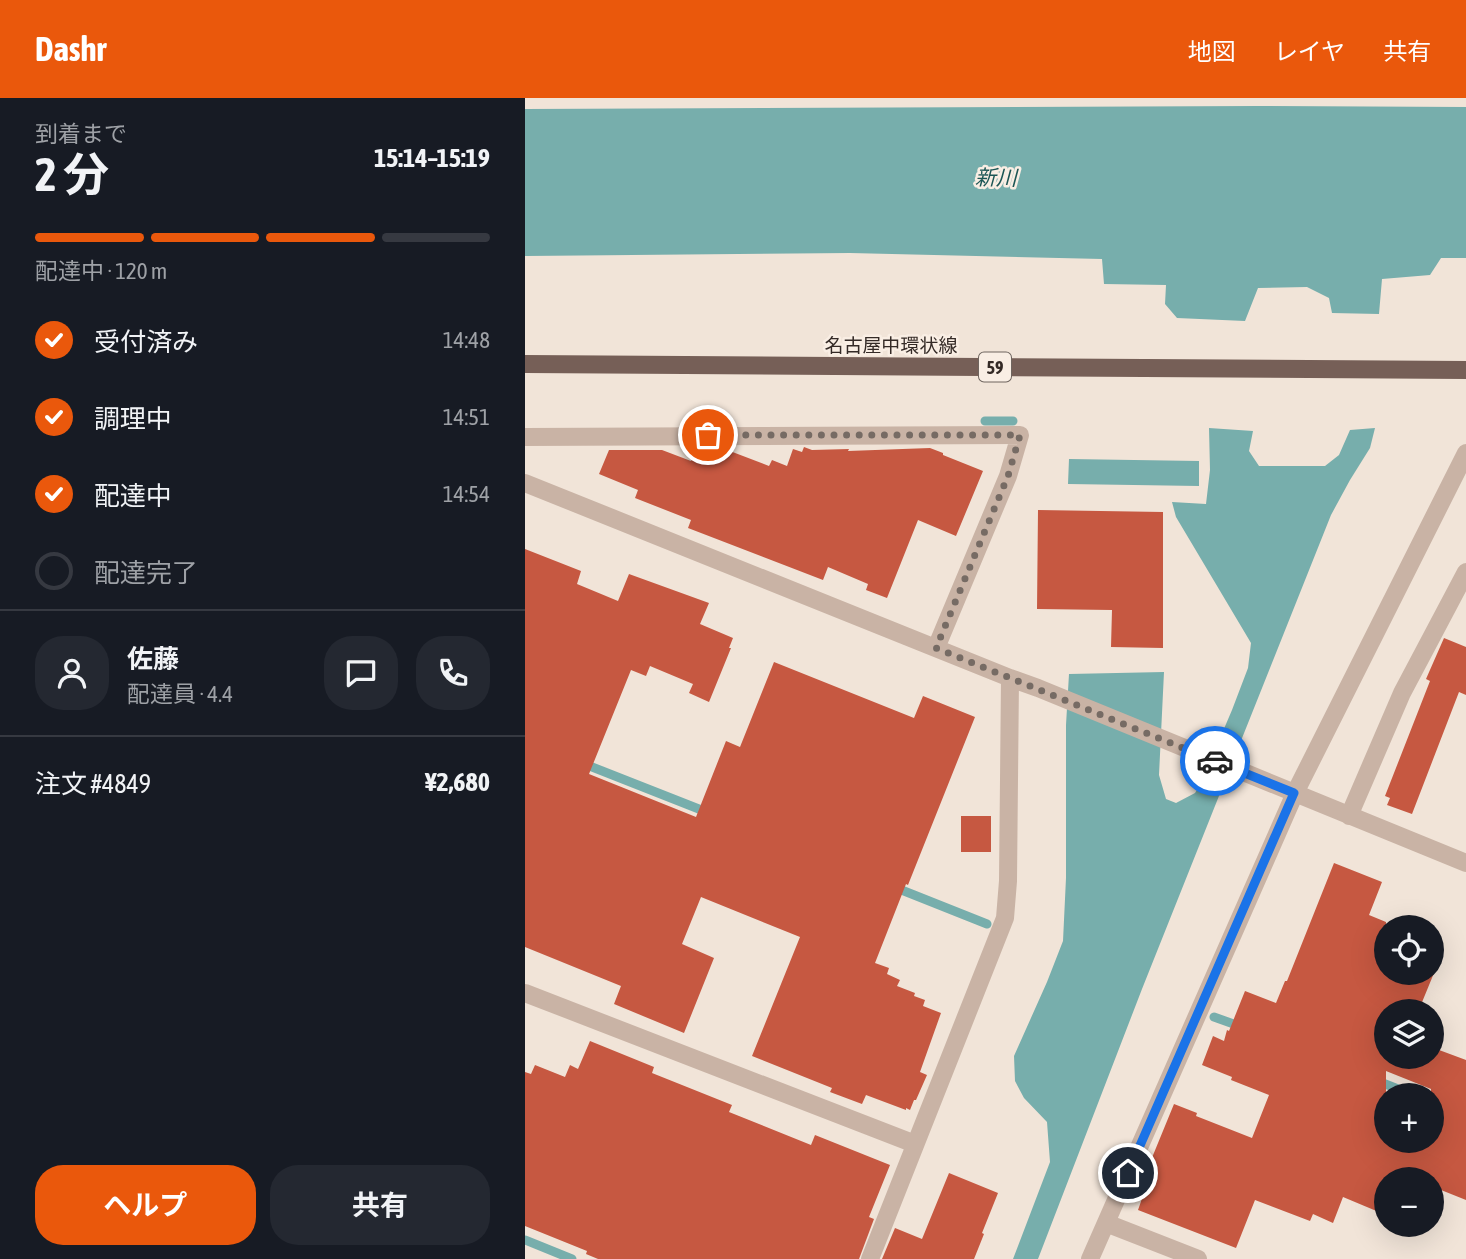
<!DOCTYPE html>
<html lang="ja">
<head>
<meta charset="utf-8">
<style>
	:root { --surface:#171b24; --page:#242831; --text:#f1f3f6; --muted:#9ea1a6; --line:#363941; --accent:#ea580c }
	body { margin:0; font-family:"Asap Condensed","Noto Sans JP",sans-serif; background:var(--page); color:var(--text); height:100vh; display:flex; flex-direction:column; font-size:26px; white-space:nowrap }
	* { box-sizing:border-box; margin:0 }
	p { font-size:23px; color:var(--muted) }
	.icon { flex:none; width:38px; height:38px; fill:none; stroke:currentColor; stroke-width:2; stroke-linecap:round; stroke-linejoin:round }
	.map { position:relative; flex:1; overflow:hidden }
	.sheet { display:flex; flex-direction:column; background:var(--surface); width:525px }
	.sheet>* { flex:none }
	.tools { position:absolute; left:849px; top:817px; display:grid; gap:14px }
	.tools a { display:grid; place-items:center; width:70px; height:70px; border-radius:50%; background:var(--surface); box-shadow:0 7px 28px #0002; font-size:35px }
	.pin { position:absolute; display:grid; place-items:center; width:60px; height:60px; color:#fff; margin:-30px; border:4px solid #fff; border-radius:50%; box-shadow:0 2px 7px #0007 }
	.courier { position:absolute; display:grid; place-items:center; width:70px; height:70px; margin:-35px; border:5px solid #1a73e8; border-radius:50%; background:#fff; color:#222; box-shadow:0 2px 9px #0007 }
	.overview em { font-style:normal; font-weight:700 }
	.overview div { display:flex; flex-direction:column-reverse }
	.overview { display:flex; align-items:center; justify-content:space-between; height:119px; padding:0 35px }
	h1 { font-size:46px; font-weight:700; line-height:52px }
	.bar { display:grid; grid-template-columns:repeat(4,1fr); gap:10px 7px; align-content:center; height:84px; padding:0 35px }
	.bar i { height:9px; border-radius:5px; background:var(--line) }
	.bar .current { background:var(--accent) }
	.bar p { grid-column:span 4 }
	.line { display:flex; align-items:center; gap:18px; padding:0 35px; border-top:2px solid var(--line) }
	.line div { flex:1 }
	.round { display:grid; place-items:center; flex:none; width:74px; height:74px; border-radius:28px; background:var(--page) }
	ol { padding:0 35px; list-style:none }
	li { display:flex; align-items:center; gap:21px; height:77px }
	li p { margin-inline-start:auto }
	li .icon { padding:7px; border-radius:50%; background:var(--accent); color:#fff; stroke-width:4 }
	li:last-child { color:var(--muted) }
	li i { width:38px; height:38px; border:4px solid var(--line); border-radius:50% }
	.primary-button { display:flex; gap:14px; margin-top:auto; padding:14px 35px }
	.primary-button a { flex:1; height:80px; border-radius:28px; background:var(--accent); color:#fff; font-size:28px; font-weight:700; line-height:80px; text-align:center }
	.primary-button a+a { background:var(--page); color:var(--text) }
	header { display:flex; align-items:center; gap:42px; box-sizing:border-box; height:98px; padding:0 35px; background:var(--accent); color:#fff }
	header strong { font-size:33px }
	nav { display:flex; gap:38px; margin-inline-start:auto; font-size:24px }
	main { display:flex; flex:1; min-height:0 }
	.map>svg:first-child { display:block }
	.water { fill:#77aeac }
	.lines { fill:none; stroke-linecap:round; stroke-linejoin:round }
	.stream { stroke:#77aeac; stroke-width:9 }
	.building { fill:#c65841; fill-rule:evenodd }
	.minor { stroke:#c9b3a5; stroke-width:18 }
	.major { stroke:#765f57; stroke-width:18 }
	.done { stroke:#766b64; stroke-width:7; stroke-dasharray:0 12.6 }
	.route { stroke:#1a73e8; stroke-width:9 }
	.labels { text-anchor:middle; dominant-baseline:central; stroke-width:5; stroke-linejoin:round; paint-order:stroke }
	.shield { fill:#f9eee4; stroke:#6f655f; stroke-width:2 }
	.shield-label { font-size:18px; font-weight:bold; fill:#342a26 }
	.street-label { font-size:19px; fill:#342a26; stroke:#f9eee4 }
	.water-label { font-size:21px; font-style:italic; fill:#1c5655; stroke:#f9eee4 }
</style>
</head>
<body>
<header>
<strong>Dashr</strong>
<nav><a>地図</a><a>レイヤ</a><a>共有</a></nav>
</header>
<main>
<section class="sheet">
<div class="overview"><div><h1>2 分</h1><p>到着まで</p></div><em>15:14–15:19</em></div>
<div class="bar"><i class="current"></i><i class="current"></i><i class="current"></i><i></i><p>配達中 · 120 m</p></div>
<ol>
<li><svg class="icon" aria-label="check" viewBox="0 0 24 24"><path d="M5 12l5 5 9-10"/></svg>受付済み<p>14:48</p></li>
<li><svg class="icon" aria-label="check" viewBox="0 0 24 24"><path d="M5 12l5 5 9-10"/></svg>調理中<p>14:51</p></li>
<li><svg class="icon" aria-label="check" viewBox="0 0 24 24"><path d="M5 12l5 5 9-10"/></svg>配達中<p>14:54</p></li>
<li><i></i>配達完了</li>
</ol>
<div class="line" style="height:126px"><a class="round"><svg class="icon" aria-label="person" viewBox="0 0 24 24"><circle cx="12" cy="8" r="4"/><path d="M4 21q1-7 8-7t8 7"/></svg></a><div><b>佐藤</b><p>配達員 · 4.4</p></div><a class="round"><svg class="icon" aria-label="chat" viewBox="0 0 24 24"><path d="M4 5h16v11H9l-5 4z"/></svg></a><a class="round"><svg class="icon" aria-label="phone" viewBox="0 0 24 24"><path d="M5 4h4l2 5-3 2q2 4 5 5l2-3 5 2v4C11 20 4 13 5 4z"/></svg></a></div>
<div class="line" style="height:91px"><div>注文 #4849</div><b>¥2,680</b></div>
<div class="primary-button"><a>ヘルプ</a><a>共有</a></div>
</section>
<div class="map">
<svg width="941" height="1161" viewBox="0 0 941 1161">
	<rect width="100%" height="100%" fill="#f1e4d8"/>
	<path class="water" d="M731,8l210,1v151h-25l-11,17 -48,4 -3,35 -47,-1 -3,-15 -22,-11 -49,1 -13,33 -68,-3 -12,-14 1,-19 -62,-1 -2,-25 -252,-6 -325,3v-147z
		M684,330l44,3 -4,20 10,15h66l14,-11 11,-25 25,-2 -5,20 -20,32 -19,35 -189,474 -104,270h-25l37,-97 -3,-40 -23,-24 -9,-17 -1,-25 33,-74 16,-41 3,-63v-153l3,-51 95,-2 -5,103 7,24 10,4 19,-10 5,-8 32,-75 16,-42 3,-25 -75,-126 -4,-15 34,2 4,-34z
		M544,361l130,2v25l-131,-2z"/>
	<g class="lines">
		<path class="stream" d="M460,323h28
			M57,665l127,50
			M369,789l93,37
			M689,919l28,10
			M850,982l41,16
			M0,1142l47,19"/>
	</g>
	<path class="building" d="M279,349l8,3 37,-1 -1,2 82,-3 13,5v2l40,16 -27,65 -38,-16 -31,78 -21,-8 2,-6 -40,-17 -5,13 -135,-52 3,-8 -56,-22 3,-8 -39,-16 10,-24h53l29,11 4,-9 22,9 5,-13 47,18 3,-6 15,6 6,-17 9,3z
		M513,412l125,2v136l-52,-1 1,-37 -75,-1z
		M0,451l56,22 -4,13 41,17 11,-27 80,29 -9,21 33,14 -4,10h2l-22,54 -20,-9 4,-9 -43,-18 -4,10 -15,-6 -42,104 107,43 30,-76 14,6 34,-85 140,56 9,-22 52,21 -67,168 -2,-1 -31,79 14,5 -2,6 13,6 -3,6 18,7 -1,3 11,4 -2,6 18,7 -21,59 7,3 -11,25h-2l-4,10 -4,-2v2l-40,-15 -4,9 -32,-12 2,-4 -80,-32 48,-119 -99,-40 -19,47 32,14 -30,75 -70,-29 7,-18 -96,-39z
		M919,540l22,9v48l-7,-3 -47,122 -25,-9 3,-7 -5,-2 45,-115 -4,-2z
		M436,718h30v36h-30z
		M809,765l48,19 -13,33 17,7v51h48l-16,39h-32v45h45v-10l35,13v140l-35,-14v-6h-45v35l-43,-18 -10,26 -20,-9 -3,7 -55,-21 -19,48 -98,-38 7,-20 -9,-3 10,-24 3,2 25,-61 23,9 -1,3 56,22 17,-43 -38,-15 1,-3 -30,-12 11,-29 11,5 3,-11 2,1 16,-40 31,12 9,-22h2zM861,973l45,18v52h-45z
		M65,943l64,26 -2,6 80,32 -3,7 82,33 4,-10 75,30 -21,52 5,2 -15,40h-261l-12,-5 1,-3 -62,-25v-154l6,2 4,-9 30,12 5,-12 8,4z
		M424,1075l49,20 -16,40 2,1 -10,25h-92l13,-31 27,11z"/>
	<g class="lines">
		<path class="minor" d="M0,339l495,-2 -12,41 -72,172
			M0,385l485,195 28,10 428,175
			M824,718l53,-123 64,-121
			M0,895l390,151
			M581,1125l92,36
			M345,1161l135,-341 3,-37 2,-203
			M565,1161l205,-466 171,-340"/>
		<path class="major" d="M0,266l941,6"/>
	</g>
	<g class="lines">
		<path class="done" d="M183,337h312l-12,41 -72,172 279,113"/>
		<path class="route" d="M603,1075l166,-380 -79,-32"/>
	</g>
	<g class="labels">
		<rect class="shield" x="454" y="254.5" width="32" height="29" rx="5"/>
		<g class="shield-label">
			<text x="470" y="269">59</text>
		</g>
		<g class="street-label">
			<text x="366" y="247">名古屋中環状線</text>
		</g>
		<g class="water-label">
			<text transform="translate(471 79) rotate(1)">新川</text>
		</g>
	</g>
</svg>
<div class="tools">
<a><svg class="icon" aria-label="locate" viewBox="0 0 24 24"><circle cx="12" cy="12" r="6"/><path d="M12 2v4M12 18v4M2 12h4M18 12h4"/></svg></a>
<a><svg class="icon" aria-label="layers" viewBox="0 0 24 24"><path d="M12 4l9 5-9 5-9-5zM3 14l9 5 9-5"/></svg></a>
<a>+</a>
<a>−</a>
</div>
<div class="pin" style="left:183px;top:337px;background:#ea580c"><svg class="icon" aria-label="bag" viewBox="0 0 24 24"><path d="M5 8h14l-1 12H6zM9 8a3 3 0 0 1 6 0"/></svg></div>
<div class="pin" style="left:603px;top:1075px;background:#1f2937"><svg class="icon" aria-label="home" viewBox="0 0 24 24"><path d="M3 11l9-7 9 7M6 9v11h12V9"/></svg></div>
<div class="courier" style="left:690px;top:663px"><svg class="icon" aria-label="car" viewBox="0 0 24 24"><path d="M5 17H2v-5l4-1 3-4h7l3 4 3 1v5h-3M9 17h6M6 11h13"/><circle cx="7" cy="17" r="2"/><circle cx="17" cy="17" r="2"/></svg></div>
</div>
</main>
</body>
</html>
